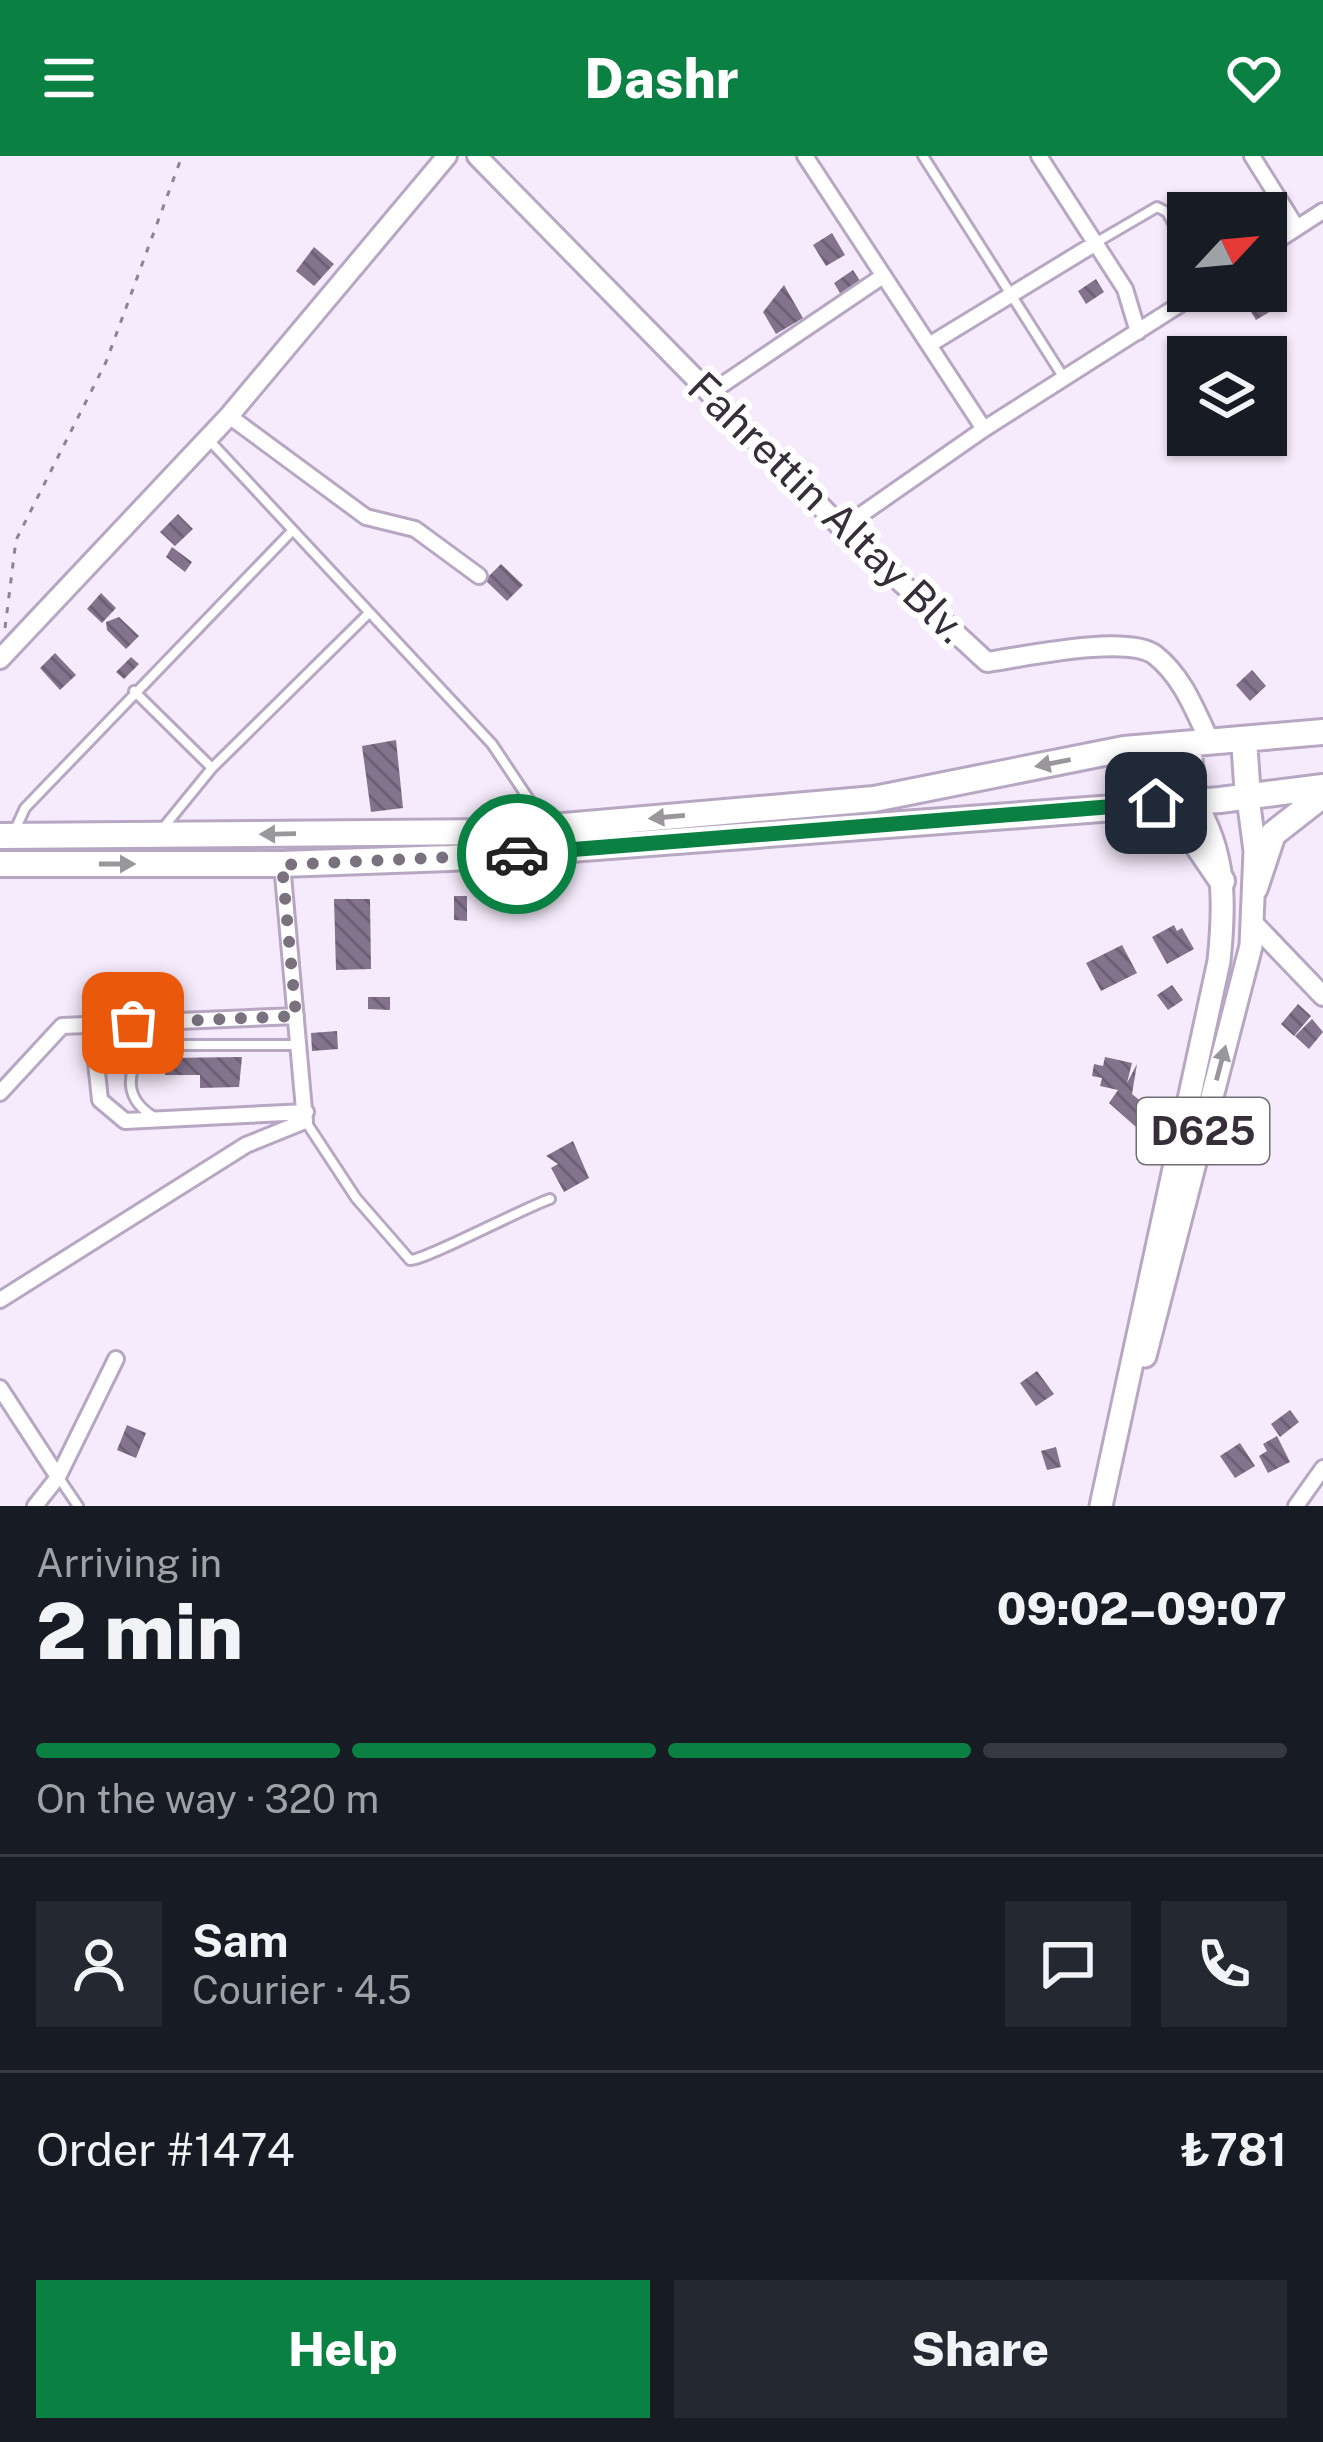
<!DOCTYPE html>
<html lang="en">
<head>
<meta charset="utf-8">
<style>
	:root { --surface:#171b24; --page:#242831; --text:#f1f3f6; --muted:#9ea1a6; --line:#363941; --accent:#0b8043 }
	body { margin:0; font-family:"Public Sans",sans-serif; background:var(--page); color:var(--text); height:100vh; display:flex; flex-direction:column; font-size:45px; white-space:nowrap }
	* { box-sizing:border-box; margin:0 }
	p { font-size:39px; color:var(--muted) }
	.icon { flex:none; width:66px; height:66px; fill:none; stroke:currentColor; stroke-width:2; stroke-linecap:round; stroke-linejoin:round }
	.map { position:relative; height:1350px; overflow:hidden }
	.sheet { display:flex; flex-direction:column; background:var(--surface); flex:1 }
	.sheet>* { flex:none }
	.needle { width:78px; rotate:64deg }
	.tools { position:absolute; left:1167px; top:36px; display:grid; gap:24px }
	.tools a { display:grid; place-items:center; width:120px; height:120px; border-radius:0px; background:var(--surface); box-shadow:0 3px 9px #0004; font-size:60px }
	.pin { position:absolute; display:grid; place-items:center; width:102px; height:102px; color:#fff; margin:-51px; border-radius:24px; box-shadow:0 6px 18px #0006 }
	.courier { position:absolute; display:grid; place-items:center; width:120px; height:120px; margin:-60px; border:9px solid #0b8043; border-radius:50%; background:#fff; color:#222; box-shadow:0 3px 15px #0007 }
	.summary em { font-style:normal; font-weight:800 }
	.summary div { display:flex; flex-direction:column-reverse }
	.summary { display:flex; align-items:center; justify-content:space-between; height:204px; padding:0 36px }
	h1 { font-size:78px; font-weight:800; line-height:90px }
	.bar { display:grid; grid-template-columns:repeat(4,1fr); gap:18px 12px; align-content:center; height:144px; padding:0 36px }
	.bar i { height:15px; border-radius:9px; background:var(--line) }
	.bar .current { background:var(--accent) }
	.bar p { grid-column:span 4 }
	.line { display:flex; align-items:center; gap:30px; padding:0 36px; border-top:3px solid var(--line) }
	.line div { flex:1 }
	.round { display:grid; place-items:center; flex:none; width:126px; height:126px; border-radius:0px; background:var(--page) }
	.action { display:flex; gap:24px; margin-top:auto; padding:24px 36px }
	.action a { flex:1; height:138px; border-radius:0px; background:var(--accent); color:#fff; font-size:48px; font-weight:800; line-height:138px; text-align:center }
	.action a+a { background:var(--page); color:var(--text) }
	header { display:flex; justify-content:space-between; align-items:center; height:156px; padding:0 36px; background:var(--accent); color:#fff; font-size:54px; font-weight:800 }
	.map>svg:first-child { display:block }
	.building { fill:url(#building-back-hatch) }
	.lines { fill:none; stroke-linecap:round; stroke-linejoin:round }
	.service-casing { stroke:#b8a7c3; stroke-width:14 }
	.minor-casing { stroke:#b8a7c3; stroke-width:20 }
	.tertiary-casing { stroke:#b8a7c3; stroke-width:24 }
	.primary-casing { stroke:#b8a7c3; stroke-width:27 }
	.trunk-casing { stroke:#b8a7c3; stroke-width:30 }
	.path { stroke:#8d8492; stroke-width:3; stroke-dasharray:6 9; stroke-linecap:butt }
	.service { stroke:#fff; stroke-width:8 }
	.minor { stroke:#fff; stroke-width:14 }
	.tertiary { stroke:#fff; stroke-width:18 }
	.primary { stroke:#fff; stroke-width:21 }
	.trunk { stroke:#fff; stroke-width:24 }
	.oneway { fill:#9a979c }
	.done { stroke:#79717e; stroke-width:12; stroke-dasharray:0 21.6 }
	.route { stroke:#0b8043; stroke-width:15 }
	.labels { text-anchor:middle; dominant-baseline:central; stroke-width:12; stroke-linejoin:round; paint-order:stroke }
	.shield { fill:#fff; stroke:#726d75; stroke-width:3 }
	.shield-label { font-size:39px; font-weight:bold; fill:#362f3a }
	.street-label { font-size:42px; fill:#362f3a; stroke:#fff }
</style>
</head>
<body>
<header><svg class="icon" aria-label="menu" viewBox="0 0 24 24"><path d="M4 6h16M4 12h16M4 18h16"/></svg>Dashr<svg class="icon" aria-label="heart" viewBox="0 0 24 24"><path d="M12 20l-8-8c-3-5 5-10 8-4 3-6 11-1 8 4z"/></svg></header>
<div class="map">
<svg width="1323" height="1350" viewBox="0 0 1323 1350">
	<defs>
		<pattern id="building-back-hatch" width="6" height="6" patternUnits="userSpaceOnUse" patternTransform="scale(3)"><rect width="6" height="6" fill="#84738d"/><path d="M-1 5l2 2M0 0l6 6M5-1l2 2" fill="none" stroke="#6d5f74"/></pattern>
	</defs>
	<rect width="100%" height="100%" fill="#f6ebfc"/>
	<path class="building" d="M1211,37l14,20h-35l17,-12 -2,-4z
		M832,77l13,22 -19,11 -13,-21z
		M314,91l20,17 -20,22 -18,-15z
		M853,114l9,14 -19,14 -9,-15z
		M1096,123l8,13 -18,12 -8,-13z
		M1266,124l15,25 -25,15 -11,-18 21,-11z
		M784,129l19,33 -27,16 -13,-22z
		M178,358l15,15 -18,17 -15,-14z
		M172,391l20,15 -7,10 -19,-15z
		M501,408l22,21 -16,16 -22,-21z
		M101,437l15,15 -14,15 -15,-14z
		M119,461l20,19 -13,13 -19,-19 -1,-8z
		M55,497l21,22 -16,15 -20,-22z
		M131,501l8,7 -15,15 -8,-7z
		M1252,514l14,16 -16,15 -14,-16z
		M396,584l7,68 -32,4 -9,-66z
		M454,740h13v25l-13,-1z
		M334,743h36l1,70 -35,1z
		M1174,769l3,6 5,-3 12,21 -27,15 -15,-27z
		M1122,789l15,28 -36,18 -15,-28z
		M1172,829l11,15 -15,10 -11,-15z
		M368,841h22v13l-22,-1z
		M1298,848l13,12 -17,20 -13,-12z
		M1312,863l11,13 -14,17 -14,-13z
		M337,875l1,18 -26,2 -1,-18z
		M242,901l-3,30 -39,1v-13h-35v-17z
		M1105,901l27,6 -5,20 10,-19 -5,30 29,24 -8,18 -7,-3 6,-11 -8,-6 -8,11 -27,-24 9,-13 -18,-4 2,-8 -10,-2 2,-12 9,2z
		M573,985l16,37 -25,14 -13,-24 7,-4 -12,-8z
		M1037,1215l17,23 -18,12 -16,-23z
		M1290,1254l9,12 -19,15 -9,-13z
		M127,1269l19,8 -10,25 -19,-8z
		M1277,1280l13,26 -22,11 -9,-17 8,-5 -4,-7z
		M1240,1287l15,23 -20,12 -15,-22z
		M1056,1291l5,20 -14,3 -6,-19z"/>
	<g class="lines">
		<g class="service-casing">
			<path id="service" d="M923,0l141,222
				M1097,86l60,-35 10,5 21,38
				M209,284l283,304 54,81
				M134,535l78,77
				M163,672l49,-60 157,-155
				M14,676l11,-24 267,-277
				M154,961c-28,-17 -28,-39 -14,-66l16,-6h141
				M306,966l50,76 54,62c14,1 111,-51 140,-61
				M59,1322l19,28"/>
		</g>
		<g class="minor-casing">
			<path id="minor" d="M805,0l179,273
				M1039,0l86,133 13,43
				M1252,0l45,72
				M1266,92l57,-37
				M929,189l167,-102
				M710,237l173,-117
				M229,260l137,101 49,12 64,47
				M842,372l142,-99 217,-138
				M92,869l8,75 25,21 181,-9
				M0,937l62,-67 234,-10
				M0,1144l246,-155 59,-24 -23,-257
				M0,1232l58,89 -23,29
				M58,1321l58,-118
				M1296,1350l27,-38"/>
		</g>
		<g class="tertiary-casing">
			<path id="tertiary" d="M477,0l365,372 145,134c36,-5 140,-28 168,-7 28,22 40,56 55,87
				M0,503l229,-243 218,-260
				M1254,768l69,72"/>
		</g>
		<g class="primary-casing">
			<path id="primary" d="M1145,1200l106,-410 4,-95 -7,-53
				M1101,1350l118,-545c6,-58 7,-109 -25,-159"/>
		</g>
		<g class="trunk-casing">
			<path id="trunk" d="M1244,583l4,59
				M1188,588l6,58
				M1127,652l67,32 28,41
				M0,680l494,-4 380,-33 250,-50 199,-17
				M0,708h282l168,-6 770,-58 103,-13
				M1255,732l18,-54 50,-39"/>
		</g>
		<path class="path" d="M5,472l11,-88 90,-178 76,-206"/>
		<use href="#service" class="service"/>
		<use href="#minor" class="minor"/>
		<use href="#tertiary" class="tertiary"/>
		<use href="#primary" class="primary"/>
		<use href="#trunk" class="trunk"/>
	</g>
	<defs><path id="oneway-solid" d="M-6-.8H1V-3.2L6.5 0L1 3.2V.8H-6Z" transform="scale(3)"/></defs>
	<g class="oneway">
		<use href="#oneway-solid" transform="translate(1053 607) rotate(169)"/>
		<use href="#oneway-solid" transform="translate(667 661) rotate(175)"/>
		<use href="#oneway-solid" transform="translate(278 678) rotate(179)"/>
		<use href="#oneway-solid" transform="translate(117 708)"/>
		<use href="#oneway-solid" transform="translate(1221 907) rotate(-75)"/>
	</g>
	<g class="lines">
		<path class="done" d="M133,867l163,-7 -14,-151 235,-11"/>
		<path class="route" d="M517,698l639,-51"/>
	</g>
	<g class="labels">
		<rect class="shield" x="1137" y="942" width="132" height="66" rx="9"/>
		<g class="shield-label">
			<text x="1203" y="975">D625</text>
		</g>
		<g class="street-label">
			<text transform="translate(828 351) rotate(44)">Fahrettin Altay Blv.</text>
		</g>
	</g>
</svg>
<div class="tools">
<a><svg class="needle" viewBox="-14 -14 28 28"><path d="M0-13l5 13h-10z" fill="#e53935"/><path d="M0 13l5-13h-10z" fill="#9ea1a6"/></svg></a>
<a><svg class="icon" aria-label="layers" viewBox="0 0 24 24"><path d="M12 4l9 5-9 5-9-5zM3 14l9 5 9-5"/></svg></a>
</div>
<div class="pin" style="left:133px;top:867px;background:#ea580c"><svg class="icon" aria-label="bag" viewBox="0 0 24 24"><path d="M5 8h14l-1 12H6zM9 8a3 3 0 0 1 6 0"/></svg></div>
<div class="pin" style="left:1156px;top:647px;background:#1f2937"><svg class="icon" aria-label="home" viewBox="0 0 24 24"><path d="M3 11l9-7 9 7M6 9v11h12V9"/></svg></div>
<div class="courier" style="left:517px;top:698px"><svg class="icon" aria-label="car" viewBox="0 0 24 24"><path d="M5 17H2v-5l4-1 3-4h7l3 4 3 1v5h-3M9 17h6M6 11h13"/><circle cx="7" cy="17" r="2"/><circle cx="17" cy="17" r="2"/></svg></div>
</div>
<section class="sheet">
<div class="summary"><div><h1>2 min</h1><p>Arriving in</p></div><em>09:02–09:07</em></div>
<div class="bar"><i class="current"></i><i class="current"></i><i class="current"></i><i></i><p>On the way · 320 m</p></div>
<div class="line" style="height:216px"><a class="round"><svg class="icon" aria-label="person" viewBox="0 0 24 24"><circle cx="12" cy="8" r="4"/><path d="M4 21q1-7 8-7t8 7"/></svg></a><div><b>Sam</b><p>Courier · 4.5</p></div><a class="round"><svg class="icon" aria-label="chat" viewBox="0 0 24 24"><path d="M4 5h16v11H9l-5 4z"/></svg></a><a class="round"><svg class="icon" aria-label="phone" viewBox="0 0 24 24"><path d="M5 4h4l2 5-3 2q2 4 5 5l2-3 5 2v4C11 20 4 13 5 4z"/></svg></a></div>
<div class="line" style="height:156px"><div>Order #1474</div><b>₺781</b></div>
<div class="action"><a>Help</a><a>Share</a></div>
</section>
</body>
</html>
